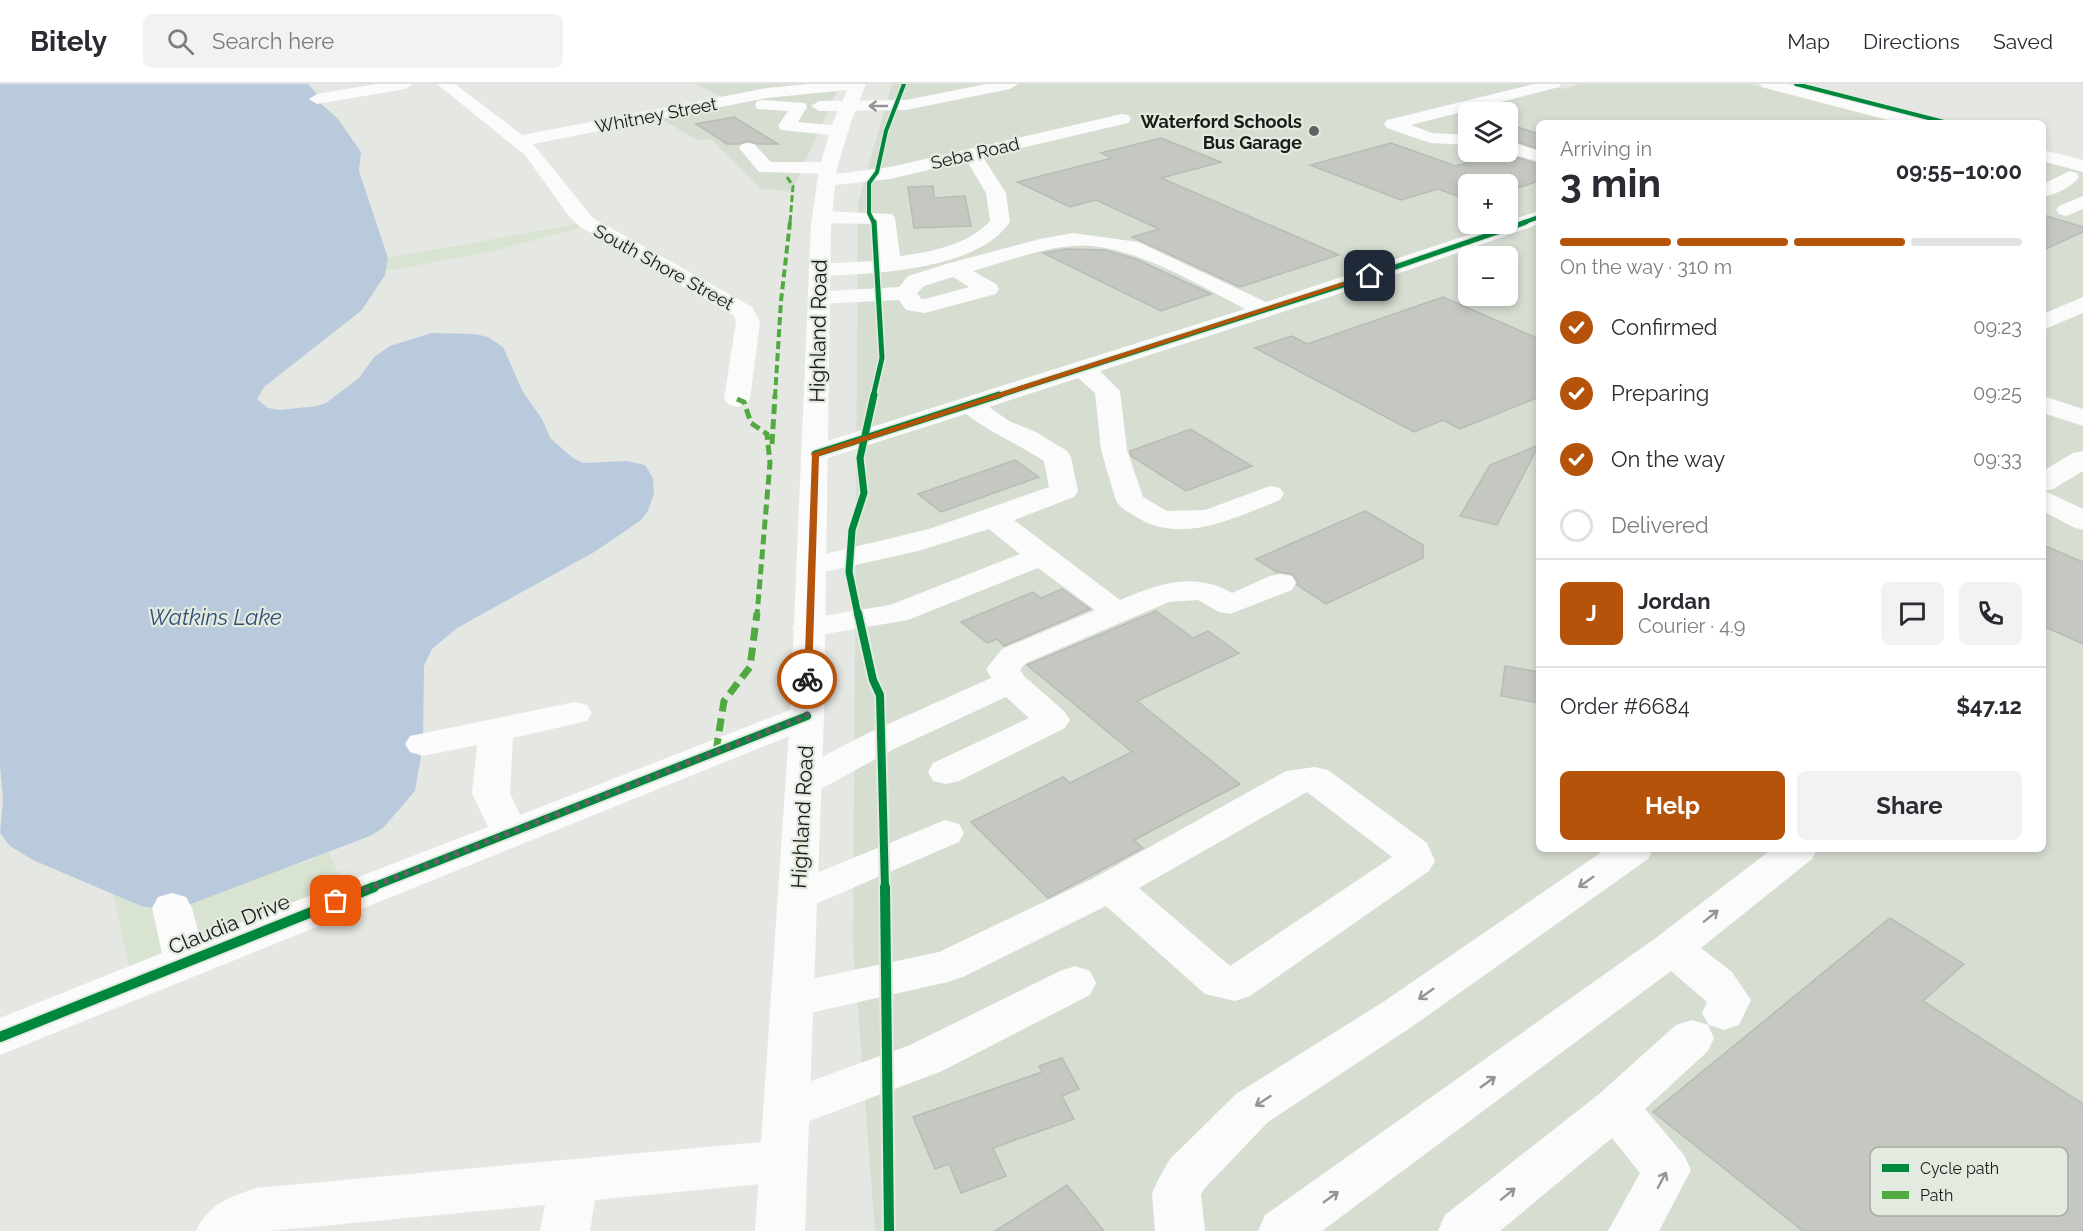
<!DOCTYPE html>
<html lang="en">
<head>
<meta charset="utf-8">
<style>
	:root { --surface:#fff; --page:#f2f2f3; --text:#2b2b33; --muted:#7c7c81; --line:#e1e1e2; --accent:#b45309 }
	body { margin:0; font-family:Raleway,sans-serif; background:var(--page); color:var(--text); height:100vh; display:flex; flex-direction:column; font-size:22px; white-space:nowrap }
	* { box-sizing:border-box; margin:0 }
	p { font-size:20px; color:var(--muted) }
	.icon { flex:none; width:33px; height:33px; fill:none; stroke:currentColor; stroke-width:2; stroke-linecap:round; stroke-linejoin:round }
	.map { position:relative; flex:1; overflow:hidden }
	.side { position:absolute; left:1536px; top:36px; width:510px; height:732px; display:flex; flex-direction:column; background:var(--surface); border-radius:9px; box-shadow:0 3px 9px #0003 }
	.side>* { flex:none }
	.tools { position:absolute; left:1458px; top:18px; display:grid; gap:12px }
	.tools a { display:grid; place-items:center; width:60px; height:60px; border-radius:9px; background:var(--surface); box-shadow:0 3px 9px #0003; font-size:30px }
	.pin { position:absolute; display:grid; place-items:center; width:51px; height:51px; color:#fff; margin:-26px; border-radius:12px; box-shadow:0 3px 9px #0006 }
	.courier { position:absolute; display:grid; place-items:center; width:60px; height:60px; margin:-30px; border:4px solid #b45309; border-radius:50%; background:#fff; color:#222; box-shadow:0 2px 8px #0007 }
	.summary em { font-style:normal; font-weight:700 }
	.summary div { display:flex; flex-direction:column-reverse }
	.summary { display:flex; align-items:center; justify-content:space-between; height:102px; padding:0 24px }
	h1 { font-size:39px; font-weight:700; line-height:45px }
	.bar { display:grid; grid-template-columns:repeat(4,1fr); gap:9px 6px; align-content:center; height:72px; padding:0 24px }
	.bar i { height:8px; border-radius:4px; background:var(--line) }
	.bar .on { background:var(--accent) }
	.bar p { grid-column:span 4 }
	.line { display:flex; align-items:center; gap:15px; padding:0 24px; border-top:2px solid var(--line) }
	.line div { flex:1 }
	.round { display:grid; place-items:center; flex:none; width:63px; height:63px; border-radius:9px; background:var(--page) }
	ol { padding:0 24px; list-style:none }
	li { display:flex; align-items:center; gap:18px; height:66px }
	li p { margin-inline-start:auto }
	li .icon { padding:6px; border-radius:50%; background:var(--accent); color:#fff; stroke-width:4 }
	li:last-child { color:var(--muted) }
	li i { width:33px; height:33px; border:3px solid var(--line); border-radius:50% }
	.primary-button { display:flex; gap:12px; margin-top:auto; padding:12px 24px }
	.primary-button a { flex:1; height:69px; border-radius:9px; background:var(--accent); color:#fff; font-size:24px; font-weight:700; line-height:69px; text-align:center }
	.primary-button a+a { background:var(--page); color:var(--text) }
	header { display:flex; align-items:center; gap:36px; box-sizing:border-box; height:84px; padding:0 30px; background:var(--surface); border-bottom:2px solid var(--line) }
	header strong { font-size:28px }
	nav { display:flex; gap:33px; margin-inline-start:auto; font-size:21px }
	.search { width:420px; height:54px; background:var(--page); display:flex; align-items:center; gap:15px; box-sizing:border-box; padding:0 21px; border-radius:9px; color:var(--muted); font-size:22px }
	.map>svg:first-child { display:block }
	.built { fill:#d6ddd1; fill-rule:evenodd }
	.green { fill:#d8e3d2 }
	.water { fill:#b9cadc }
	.building { fill:#c4c8c0; stroke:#b9bbb7; stroke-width:1.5 }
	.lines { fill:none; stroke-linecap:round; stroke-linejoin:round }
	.minor { fill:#fbfbfb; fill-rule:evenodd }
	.highway { fill:#fbfbfb; fill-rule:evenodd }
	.quiet-far3 { stroke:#52a942; stroke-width:3; stroke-dasharray:7 3; stroke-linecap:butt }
	.quiet-far2 { stroke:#52a942; stroke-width:4; stroke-dasharray:8 4; stroke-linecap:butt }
	.quiet-far1 { stroke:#52a942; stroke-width:5; stroke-dasharray:10 5; stroke-linecap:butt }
	.quiet { stroke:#52a942; stroke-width:7; stroke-dasharray:13 7; stroke-linecap:butt }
	.cycleway-far4-casing { stroke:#e3eadf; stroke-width:6 }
	.cycleway-far3-casing { stroke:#e3eadf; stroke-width:8 }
	.cycleway-far2-casing { stroke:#e3eadf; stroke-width:10 }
	.cycleway-far1-casing { stroke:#e3eadf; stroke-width:12 }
	.cycleway-casing { stroke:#e3eadf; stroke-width:14 }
	.cycleway-far4 { stroke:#00873e; stroke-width:4 }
	.cycleway-far3 { stroke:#00873e; stroke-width:5 }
	.cycleway-far2 { stroke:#00873e; stroke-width:7 }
	.cycleway-far1 { stroke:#00873e; stroke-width:8 }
	.cycleway { stroke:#00873e; stroke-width:10 }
	.oneway { stroke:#959694 }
	.route { fill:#b45309 }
	.done { stroke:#5f625e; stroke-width:6; stroke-dasharray:0 10.8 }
	.poi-dot { fill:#5f625e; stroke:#e3eadf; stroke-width:2 }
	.labels { text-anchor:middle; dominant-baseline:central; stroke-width:4.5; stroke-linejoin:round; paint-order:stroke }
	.far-street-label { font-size:18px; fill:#181b17; stroke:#e3eadf }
	.far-poi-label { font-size:18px; font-weight:bold; fill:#181b17; stroke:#e3eadf; text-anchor:end }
	.street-label { font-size:21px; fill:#181b17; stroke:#e3eadf }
	.water-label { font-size:22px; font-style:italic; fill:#2f4d75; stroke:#e3eadf }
	.key { fill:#e3eadf; stroke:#a6aca3; stroke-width:1.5 }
	.key-label { font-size:16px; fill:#181b17 }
</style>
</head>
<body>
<header>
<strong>Bitely</strong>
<div class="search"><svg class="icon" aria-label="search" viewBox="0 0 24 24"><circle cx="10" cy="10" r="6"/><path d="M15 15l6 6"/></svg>Search here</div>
<nav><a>Map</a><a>Directions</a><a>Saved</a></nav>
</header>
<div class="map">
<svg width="2083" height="1147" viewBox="0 0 2083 1147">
	<rect width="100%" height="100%" fill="#e4e7e2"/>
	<path class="built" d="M696,0h144l-48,107 -31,-2 -50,-50 -14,1 -44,-26 71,-16z
		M892,0h655l17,5 17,-5h169l148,39h-359v726h504v-687l40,10v1059h-1208l-22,-287 5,-741zM1468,28h40v40h-40zM1468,100h40v40h-40zM1468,172h40v40h-40z"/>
	<path class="green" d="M578,140l4,3 -89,24 -107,20 2,-13z
		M329,768l15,36 -213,85 -18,-79 39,15 157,-48z"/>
	<path class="water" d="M0,0h308l10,11 -1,5 21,19 23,33 -2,19 29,87 -3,17 -23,35 -98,77 -7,12 11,9 11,2 38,-4 9,-3 33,-25 15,-21 16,-11 42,-13 43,1 13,3 15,10 20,45 19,27 9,20 22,19 10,5 44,-2 18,4 8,13 1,15 -6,18 -7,9 -45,31 -139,77 -25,21 -8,17 -1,78 -8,47 -32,37 -13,8 -179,68 -27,6 -23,-4 -108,-46 -23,-14 -10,-13 3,-34 -3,-33z"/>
	<path class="building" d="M734,33l44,27h-21l-9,-3 -9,3h-12l-31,-20z
		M1508,40l31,10v15l-31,-10z
		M1161,54l60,24 -60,16 178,77 -99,32 -108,-50 27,-8 -63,-29 -26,7 -53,-25 95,-24 -11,-5z
		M1391,59l65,23 48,-14 1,2 34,10v17l-31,10v-7h-40v16l-30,-11 -37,11 -91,-35z
		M933,102l1,12 31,-2 6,30 -57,2 -6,-41z
		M2043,131l40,12v5l-40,18z
		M1066,165l39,1 31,9 75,35 -50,17 -118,-58z
		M1443,213l96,42v58l-79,32 -17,-9 -29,12 -159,-84 37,-12 15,8z
		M1191,345l9,6 52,31 -66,25 -55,-35 -1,-5z
		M1539,361l-42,80 -37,-9 30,-51z
		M1015,376l24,17 -98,35 -23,-18z
		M1365,427l58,34v13l-97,46 -29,-19 1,-3 -6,-8 -15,-2 -21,-13z
		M2043,461l40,17v82l-40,-18z
		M1062,505l28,20 -86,37 -7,-7 -10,4 -26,-21 72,-30 8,6z
		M1156,527l37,27 15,-7 31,22 -102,48 103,83 -106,56 9,8 -95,50 -77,-76 92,-45 7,6 62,-31 -105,-87z
		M1505,582l34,6v31l-38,-7z
		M1890,834l74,46 -41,37 160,103v127h-280l-150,-119z
		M1062,974l17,31 -17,7 12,23 -81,29 13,28 -45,17 -12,-29 -14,5 -22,-52 129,-45 -3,-6z
		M1067,1101l37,46h-109z"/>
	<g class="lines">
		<path class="minor" d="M377,0h36l-8,5 -88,15 -8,-5 8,-5z
			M437,0h18l67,51 245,-47 41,-4h56l-8,5 -89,9 -234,46 60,74 159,89 8,15 -10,77 -4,5 -9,3 -9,-3 -4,-5 12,-77 -2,-6 -155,-90 -11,-11 -43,-60z
			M986,0h32l-8,5 -104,21 -87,1 -8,-5 8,-5 87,-1z
			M1534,0h27l-2,3 -148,38 21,8 36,2v10l-38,-2 -43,-15 -3,-4 3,-4z
			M1760,0h27l139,35 3,4h-29l-138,-36z
			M763,16l42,3 2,4 -9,15 42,4 6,1 3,4 -3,4 -6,1 -59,-6 -3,-4 10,-15 -31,-2 -2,-4 2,-4z
			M1122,30l6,1 3,4 -3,4 -145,34 23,36 4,29c-34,49 -137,52 -191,54l-8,-1 -3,-5 3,-5 8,-1 54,-3 6,-4 -3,-33 -54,-1 -7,-2 -3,-4 3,-4 7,-2 70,3 3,4 5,38c31,-4 68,-11 90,-35l-4,-28 -19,-32 -77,18 -63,7 -7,-2 -2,-4 2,-4 70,-9z
			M1508,57l31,10v11l-33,-10z
			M748,59l6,1 17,18h57l7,2 2,4 -2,4 -7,2 -69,-2 -20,-24 3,-4z
			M2043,66l40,10v12l-40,-11z
			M2070,87l7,2 2,4c-8,11 -23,17 -36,20v-13z
			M2083,112v13l-17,7 -7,-2 -3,-4 3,-4z
			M1539,127v13l-182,64 -257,83 20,20 7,59 16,47 24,14 38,-1 65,-24 10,2 4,6 -4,6c-44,17 -97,45 -142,18 -8,-5 -17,-9 -22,-17l-15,-51 -6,-57 -17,-15 -89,29 20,14 27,11 31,19 4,6 7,34 -4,6 -60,23 106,80c39,-16 73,-29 112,-7l38,-17 11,-2 11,2 4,7 -4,7 -62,24 -11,-2 -21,-12 -29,2 -143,61 -6,7 4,6 41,36 5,8 -5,8 -106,53 -13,3 -13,-3 -5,-9 5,-9 96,-45 -23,-21 -112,52 -77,42 -13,3 -13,-3 -5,-9 5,-9 77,-40 123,-55 -5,-9 16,-20 93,-39 -57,-42 -130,52 -100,17 -11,-3 -5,-7 5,-7 93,-15 130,-51 -31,-25 -71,22 -107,24 -11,-3 -4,-6 4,-6 129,-31 120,-42 -5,-26c-26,-17 -53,-28 -78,-47l-151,48 -10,-2 -3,-6 3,-6 440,-139c-48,-25 -120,-69 -174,-63 -33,3 -66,16 -98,25l23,13 3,5 -3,5 -71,19 -19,-3 -7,-10 -81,4 -8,-2 -3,-5 3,-5 89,-5 9,-11 38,-12 94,-25 33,-6 65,9 128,60 235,-78h7v-3zM953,193l16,10 -44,12h-4l-4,-6 7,-7z
			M2083,213v16l-40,17v-16z
			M2043,312l40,13v17l-40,-13z
			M2083,367v20l-30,18 -8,2 38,18v21l-10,-3 -30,-16v-40l30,-18z
			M575,618l12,3 5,8 -5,8 -74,17 -3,55 10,22 275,-107 12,-3 12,3 5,8 -5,8 -819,331v-37l162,-65 -10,-45 6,-11 14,-4 14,4 6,11 8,30 288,-111 -16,-34 5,-48 -54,11 -13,-4 -5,-8 5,-8z
			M1315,683l13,3 99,73 8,18 -6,10 -179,125 -15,5 -30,-7 -99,-88 -143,71 -15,5 -156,35 -15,-5 -7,-12 7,-12 15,-5 147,-31 153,-73 194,-108zM1307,708l85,65 -162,109 -91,-78z
			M945,736l14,4 5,9 -5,9 -162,70 -14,-5 -6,-10 6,-10z
			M1606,765h47l-5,10 -235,167 -145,96 -64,67 -3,6 4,36h-50l-3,-38 7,-15 11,-19 66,-65 147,-92z
			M1772,765h45l-5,10 -111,89 31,24 19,28 -12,25 -15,5 -15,-5 -7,-12 5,-11 -36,-31 -349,260h-64l7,-16 392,-278z
			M1075,882l15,5 6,12 -6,12 -148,76 -156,59 -16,-6 -7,-14 7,-14 140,-51 150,-74z
			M1692,936l16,5 6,13 -6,13 -63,58 39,46 7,15 -32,61h-51l32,-58 -28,-35 -112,93h-62l7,-16 154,-121 77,-69z
			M783,1056l17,6 7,15 -7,15 -17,6 -188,18 -5,31h-50l5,-26 -276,26h-73c13,-28 33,-33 60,-43z"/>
		<path class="highway" d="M850,0h16l-15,38 -14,46 -6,57 -7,491 -19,515h-50l35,-515 21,-491 8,-57 14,-46z"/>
		<path class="quiet-far3" d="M787,93l6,9 -3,37"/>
		<path class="quiet-far2" d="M775,313l6,-96 9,-79"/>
		<path class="quiet-far1" d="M737,315l7,3 7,21 16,11 3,29 -13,152
			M772,360l3,-49"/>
		<path class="quiet" d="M716,667l8,-50 26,-34 7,-54"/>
		<g class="cycleway-far4-casing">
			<path id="cycleway-far4" d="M1796,0l152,39
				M874,139l-5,-10v-30l8,-11 9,-41 18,-47
				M1522,139l17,-6"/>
		</g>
		<g class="cycleway-far3-casing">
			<path id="cycleway-far3" d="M873,313l9,-39 -8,-136
				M994,313l355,-114 177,-61"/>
		</g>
		<g class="cycleway-far2-casing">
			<path id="cycleway-far2" d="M815,370l184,-59
				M858,531l-9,-43 3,-42 12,-37 -4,-35 14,-63"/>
		</g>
		<g class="cycleway-far1-casing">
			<path id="cycleway-far1" d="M858,529l15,67 7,15 5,193
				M370,804l437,-172"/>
		</g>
		<g class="cycleway-casing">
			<path id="cycleway" d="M885,803l4,344
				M0,953l374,-150"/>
		</g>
		<use href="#cycleway-far4" class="cycleway-far4"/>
		<use href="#cycleway-far3" class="cycleway-far3"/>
		<use href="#cycleway-far2" class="cycleway-far2"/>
		<use href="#cycleway-far1" class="cycleway-far1"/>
		<use href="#cycleway" class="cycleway"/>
	</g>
	<defs><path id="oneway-shaft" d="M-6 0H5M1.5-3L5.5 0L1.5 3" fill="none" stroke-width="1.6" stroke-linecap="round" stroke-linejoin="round" transform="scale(1.5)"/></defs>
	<g class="oneway">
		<use href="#oneway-shaft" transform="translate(878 22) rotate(-180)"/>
		<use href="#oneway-shaft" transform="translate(1586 798) rotate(145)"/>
		<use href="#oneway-shaft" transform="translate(1711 832) rotate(-39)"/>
		<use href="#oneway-shaft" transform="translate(1426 910) rotate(145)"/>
		<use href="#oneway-shaft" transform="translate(1488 998) rotate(-36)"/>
		<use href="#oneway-shaft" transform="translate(1263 1017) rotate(147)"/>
		<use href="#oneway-shaft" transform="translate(1662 1096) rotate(-62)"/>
		<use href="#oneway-shaft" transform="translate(1508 1110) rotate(-39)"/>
		<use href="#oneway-shaft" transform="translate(1331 1113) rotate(-36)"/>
	</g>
	<path class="route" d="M1368,190l5,2 -554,180 -7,223 -8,3 8,-229z"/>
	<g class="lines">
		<path class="done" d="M336,817l471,-185v-37"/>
	</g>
	<circle class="poi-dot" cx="1314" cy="47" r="6"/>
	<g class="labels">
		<g class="far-street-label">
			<text transform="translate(656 31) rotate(-11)">Whitney Street</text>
			<text transform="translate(975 69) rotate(-13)">Seba Road</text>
			<text transform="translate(664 183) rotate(29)">South Shore Street</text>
		</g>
		<g class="far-poi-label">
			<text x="1302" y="37">Waterford Schools<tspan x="1302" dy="21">Bus Garage</tspan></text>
		</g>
		<g class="street-label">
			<text transform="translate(818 247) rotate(-89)">Highland Road</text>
			<text transform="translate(802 733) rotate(-87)">Highland Road</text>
			<text transform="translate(229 840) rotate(-22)">Claudia Drive</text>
		</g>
		<g class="water-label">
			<text x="215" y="533">Watkins Lake</text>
		</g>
	</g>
	<rect x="1870" y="1063" width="198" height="69" rx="9" class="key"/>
	<rect x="1882" y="1080" width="27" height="8" fill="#00873e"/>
	<rect x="1882" y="1107" width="27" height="8" fill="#52a942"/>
	<g class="key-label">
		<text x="1920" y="1090">Cycle path</text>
		<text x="1920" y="1117">Path</text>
	</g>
</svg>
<div class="tools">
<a><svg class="icon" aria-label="layers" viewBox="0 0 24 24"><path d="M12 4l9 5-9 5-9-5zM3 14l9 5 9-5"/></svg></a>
<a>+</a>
<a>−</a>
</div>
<div class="pin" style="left:336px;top:817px;background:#ea580c"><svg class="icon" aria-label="bag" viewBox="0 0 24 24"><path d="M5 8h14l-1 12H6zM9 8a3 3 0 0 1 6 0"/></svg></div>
<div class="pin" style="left:1370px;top:192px;background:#1f2937"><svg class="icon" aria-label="home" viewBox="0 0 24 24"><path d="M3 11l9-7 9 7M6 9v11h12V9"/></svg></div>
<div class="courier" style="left:807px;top:595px"><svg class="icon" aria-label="bike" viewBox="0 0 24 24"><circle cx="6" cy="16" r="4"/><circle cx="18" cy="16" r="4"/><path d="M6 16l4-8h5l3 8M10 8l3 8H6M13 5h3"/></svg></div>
<section class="side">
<div class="summary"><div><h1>3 min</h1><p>Arriving in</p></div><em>09:55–10:00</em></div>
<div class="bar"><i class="on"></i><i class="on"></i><i class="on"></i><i></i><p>On the way · 310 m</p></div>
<ol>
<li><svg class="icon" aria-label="check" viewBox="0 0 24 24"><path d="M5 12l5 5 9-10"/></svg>Confirmed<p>09:23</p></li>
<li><svg class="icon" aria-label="check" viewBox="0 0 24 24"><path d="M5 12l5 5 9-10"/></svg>Preparing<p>09:25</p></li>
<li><svg class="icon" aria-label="check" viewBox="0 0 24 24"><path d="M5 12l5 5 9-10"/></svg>On the way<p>09:33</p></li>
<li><i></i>Delivered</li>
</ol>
<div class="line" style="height:108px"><b class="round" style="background:var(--accent);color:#fff">J</b><div><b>Jordan</b><p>Courier · 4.9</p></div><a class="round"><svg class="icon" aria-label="chat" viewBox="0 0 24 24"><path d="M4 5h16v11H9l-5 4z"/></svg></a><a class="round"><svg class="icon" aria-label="phone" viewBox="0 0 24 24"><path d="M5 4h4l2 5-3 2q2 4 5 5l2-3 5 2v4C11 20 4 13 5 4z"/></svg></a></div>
<div class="line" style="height:78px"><div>Order #6684</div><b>$47.12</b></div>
<div class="primary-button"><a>Help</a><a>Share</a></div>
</section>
</div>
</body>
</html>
